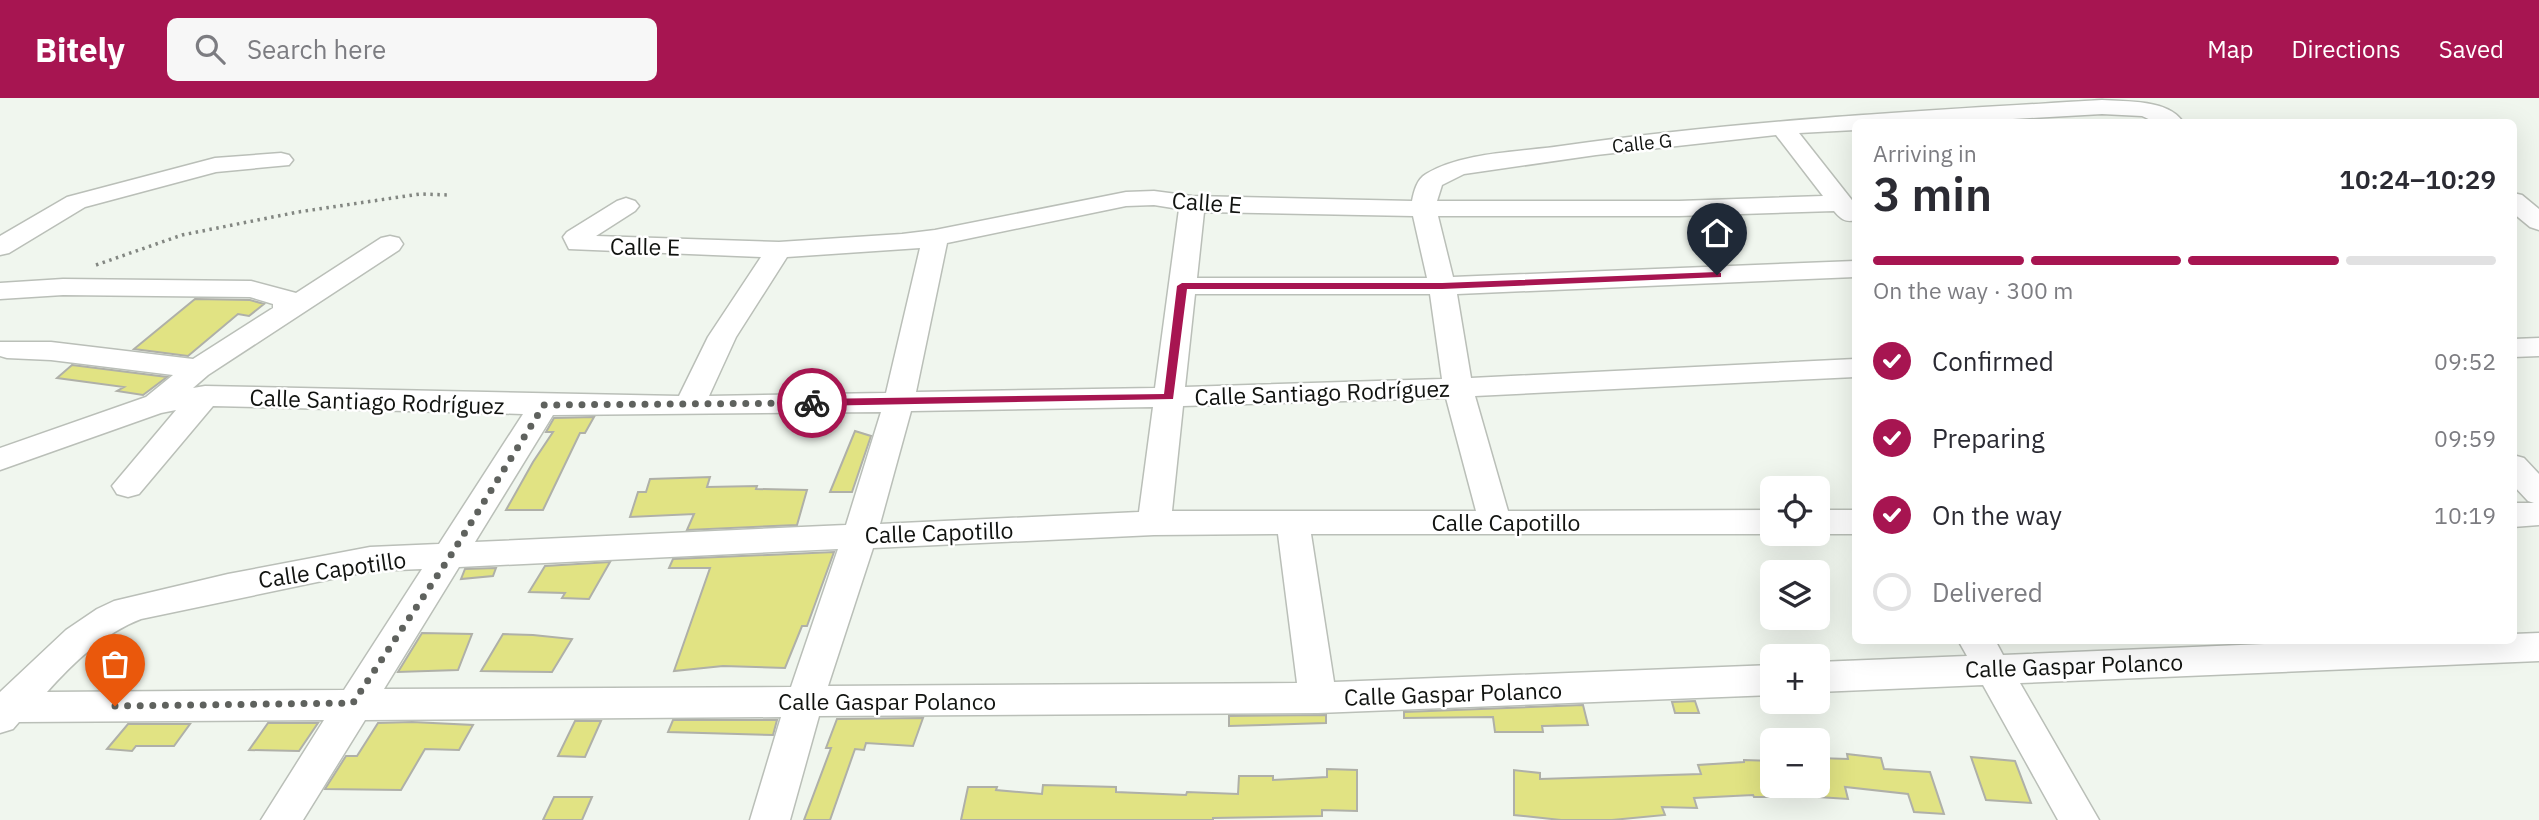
<!DOCTYPE html>
<html lang="en">
<head>
<meta charset="utf-8">
<style>
	:root { --surface:#fff; --page:#f7f7f7; --text:#2b2b33; --muted:#7c7c81; --line:#e1e1e2; --accent:#a71551 }
	body { margin:0; font-family:"IBM Plex Sans",sans-serif; background:var(--page); color:var(--text); height:100vh; display:flex; flex-direction:column; font-size:26px; white-space:nowrap }
	* { box-sizing:border-box; margin:0 }
	p { font-size:23px; color:var(--muted) }
	.icon { flex:none; width:38px; height:38px; fill:none; stroke:currentColor; stroke-width:2; stroke-linecap:round; stroke-linejoin:round }
	.map { position:relative; flex:1; overflow:hidden }
	.drawer { position:absolute; left:1852px; top:21px; width:665px; height:525px; display:flex; flex-direction:column; background:var(--surface); border-radius:10px; box-shadow:0 7px 28px #0002 }
	.drawer>* { flex:none }
	.fabs { position:absolute; left:1760px; top:378px; display:grid; gap:14px }
	.fabs a { display:grid; place-items:center; width:70px; height:70px; border-radius:10px; background:var(--surface); box-shadow:0 7px 28px #0002; font-size:35px }
	.pin { position:absolute; display:grid; place-items:center; width:60px; height:60px; color:#fff; margin:-72px -30px; border-radius:50% 50% 50% 0; rotate:-45deg; box-shadow:0 0 7px #0007 }
	.pin .icon { rotate:45deg }
	.courier { position:absolute; display:grid; place-items:center; width:70px; height:70px; margin:-35px; border:5px solid #a71551; border-radius:50%; background:#fff; color:#222; box-shadow:0 2px 9px #0007 }
	.head em { font-style:normal; font-weight:600 }
	.head div { display:flex; flex-direction:column-reverse }
	.head { display:flex; align-items:center; justify-content:space-between; height:119px; padding:0 21px }
	h1 { font-size:46px; font-weight:600; line-height:52px }
	.bar { display:grid; grid-template-columns:repeat(4,1fr); gap:10px 7px; align-content:center; height:84px; padding:0 21px }
	.bar i { height:9px; border-radius:5px; background:var(--line) }
	.bar .selected { background:var(--accent) }
	.bar p { grid-column:span 4 }
	ol { padding:0 21px; list-style:none }
	li { display:flex; align-items:center; gap:21px; height:77px }
	li p { margin-inline-start:auto }
	li .icon { padding:7px; border-radius:50%; background:var(--accent); color:#fff; stroke-width:4 }
	li:last-child { color:var(--muted) }
	li i { width:38px; height:38px; border:4px solid var(--line); border-radius:50% }
	header { display:flex; align-items:center; gap:42px; box-sizing:border-box; height:98px; padding:0 35px; background:var(--accent); color:#fff }
	header strong { font-size:33px }
	nav { display:flex; gap:38px; margin-inline-start:auto; font-size:24px }
	.search { width:490px; height:63px; background:var(--page); display:flex; align-items:center; gap:18px; box-sizing:border-box; padding:0 24px; border-radius:10px; color:var(--muted); font-size:26px }
	.map>svg:first-child { display:block }
	.building { fill:#e1e383; stroke:#afb0a8; stroke-width:2 }
	.lines { fill:none; stroke-linecap:round; stroke-linejoin:round }
	.minor-casing { stroke:#babfb8; stroke-width:3 }
	.path { stroke:#838782; stroke-width:3.5; stroke-dasharray:2.5 4.5; stroke-linecap:butt }
	.minor { fill:#fff; fill-rule:evenodd }
	.route { fill:#a71551 }
	.done { stroke:#5f625e; stroke-width:7; stroke-dasharray:0 12.6 }
	.labels { text-anchor:middle; dominant-baseline:central; stroke-width:5; stroke-linejoin:round; paint-order:stroke }
	.far-street-label { font-size:19px; fill:#111310; stroke:#fff }
	.street-label { font-size:23px; fill:#111310; stroke:#fff }
</style>
</head>
<body>
<header>
<strong>Bitely</strong>
<div class="search"><svg class="icon" aria-label="search" viewBox="0 0 24 24"><circle cx="10" cy="10" r="6"/><path d="M15 15l6 6"/></svg>Search here</div>
<nav><a>Map</a><a>Directions</a><a>Saved</a></nav>
</header>
<div class="map">
<svg width="2539" height="722" viewBox="0 0 2539 722">
	<rect width="100%" height="100%" fill="#f0f6ee"/>
	<path class="building" d="M195,201l55,1 14,4 -15,12 -11,-2 -50,42 -54,-7z
		M72,267l95,12 -24,18 -26,-4 7,-4 -67,-9z
		M594,319l-9,16h-5l-37,77h-37l27,-48 20,-30h-7l8,-14z
		M855,333l16,5 -19,56h-22z
		M710,379l-3,10 50,-1 -1,3 51,1 -10,35 -110,5 7,-16 -64,3 8,-25h8l4,-13z
		M834,454l-27,74h-5l-17,42 -62,-2 -49,5 36,-103h-41l4,-9z
		M610,464l-21,37 -27,-1 3,-5 -36,-1 16,-26z
		M496,470l-3,8 -32,3 4,-10z
		M422,535l50,1 -14,36 -60,2z
		M503,536l30,1 39,4 -20,33 -71,-1z
		M1695,603l4,12h-24l-3,-11z
		M1583,607l5,20 -46,1 1,6h-48l-2,-15 -89,1v-6z
		M1326,617v8l-97,3v-10z
		M923,620l-10,28 -47,-3 -2,7 -9,-1 -25,71h-26l27,-72h-5l11,-29z
		M673,622h104l-4,15 -105,-3z
		M575,623h26l-16,36 -27,-1z
		M412,624l61,3 -14,25 -34,-1 -24,41 -76,-1 21,-33h11l21,-33z
		M268,625h50l-19,28 -50,-1z
		M128,626h62l-16,22h-38l-4,5 -25,-2z
		M1847,656l34,4 3,11 46,3 14,42 -30,-2 -6,-18 -63,-7 3,12 -30,-2v-39l30,1z
		M1971,659l44,4 16,42 -45,-3z
		M1744,662l29,1v36h-19l-1,-2 -59,3 3,10 -35,-1 3,8 -53,5h-51l-47,-5v-45l26,3v6l161,-5 -3,-9 46,-3z
		M1327,671l30,1v41l-35,-1v6l-109,2v2h-252l7,-33h29l-1,3 46,4 1,-9 73,2v5l70,3 1,-3 51,2 1,-18h34v4l54,-3z
		M554,699h38l-10,23h-39z"/>
	<g class="lines">
		<g class="minor-casing">
			<path id="minor" d="M2102,2c25,2 66,-1 81,22h-28l-13,-6 -40,-2 -141,8h-106v8l-56,3 56,71v16c-10,3 -15,-2 -21,-9l-155,5h-241l15,61 402,-16v16l-398,17 14,84 384,-19v18l-380,19 33,115 265,-1v24h-462l23,148 439,-17v30l-455,18 -499,3 -29,104h-40l31,-103 -416,3 -62,100h-42l63,-100 -305,2 -6,7 -13,4v-41l66,-62 31,-21 17,-8 114,-27 142,-27 69,-3 84,-130 -310,-8 -74,88 -11,3 -11,-3 -5,-8 64,-76 -15,3 -161,57v-22l146,-51 27,-22 -122,-15 -44,-2 -7,-2v-14h51l142,17 80,-51v-4l-23,-7 -187,-2 -63,4v-16l63,-4 188,2 45,12 85,-55 9,-2 9,2 4,6 -4,6 -191,125 -15,13 12,-2 474,10 29,-59 53,-80 -192,-8 -6,-12 4,-5 50,-31 9,-3 9,3 4,5 -4,5 -39,25 183,6 123,-8 33,-4 191,-38 28,-1 38,5 220,5c2,-10 5,-22 14,-27 36,-22 94,-22 135,-28 179,-26 360,-35 541,-46zM1776,37l47,61 -144,5h-242l5,-16 22,-11 132,-19zM1154,107l25,4 -24,179 -239,4 31,-149 179,-37zM1204,114l209,4 14,62h-230zM920,150l-34,145 -177,3 27,-59 51,-80zM1195,196h235l12,85 -257,8zM1446,300l30,113h-304l11,-105zM1153,309l-14,105 -259,12 31,-113zM881,314l-35,113 -371,17 78,-127zM1278,436l19,149 -469,3 45,-138 281,-13zM838,451l-47,138 -407,2 75,-122zM422,471l-78,121 -297,2c26,-29 57,-59 94,-73l229,-48z
				M281,55l8,2 4,5 -4,5 -73,7 -131,35 -76,46 -9,2v-19l67,-39 148,-39z
				M2513,95l9,2 17,14v21l-9,-3 -17,-14z
				M2539,240v18l-26,1v-18z
				M2513,357l11,3 15,16v51l-26,2v-24h21l-6,-2 -15,-16z
				M1818,412h37v24h-37z
				M2539,535v28l-519,22 79,137h-41l-75,-135 -165,7v-30l149,-6 -9,-16h37l8,15 353,-15h157v-6z"/>
		</g>
		<path class="path" d="M96,167l86,-30 116,-23 122,-18 30,1"/>
		<use href="#minor" class="minor"/>
	</g>
	<path class="route" d="M1717,174l4,1v4l-279,12h-255l-14,110 -361,7 -5,-3 5,-4 352,-5 13,-108 5,-3h260z"/>
	<g class="lines">
		<path class="done" d="M115,608l238,-3 98,-148 93,-150 268,-2"/>
	</g>
	<g class="labels">
		<g class="far-street-label">
			<text transform="translate(1642 45) rotate(-6)">Calle G</text>
		</g>
		<g class="street-label">
			<text transform="translate(1207 104) rotate(4)">Calle E</text>
			<text transform="translate(645 148) rotate(1)">Calle E</text>
			<text transform="translate(1322 294) rotate(-2)">Calle Santiago Rodríguez</text>
			<text transform="translate(377 303) rotate(2)">Calle Santiago Rodríguez</text>
			<text x="1506" y="424">Calle Capotillo</text>
			<text transform="translate(939 434) rotate(-2)">Calle Capotillo</text>
			<text transform="translate(332 471) rotate(-8)">Calle Capotillo</text>
			<text transform="translate(2074 567) rotate(-2)">Calle Gaspar Polanco</text>
			<text transform="translate(1453 595) rotate(-2)">Calle Gaspar Polanco</text>
			<text x="887" y="603">Calle Gaspar Polanco</text>
		</g>
	</g>
</svg>
<div class="fabs">
<a><svg class="icon" aria-label="locate" viewBox="0 0 24 24"><circle cx="12" cy="12" r="6"/><path d="M12 2v4M12 18v4M2 12h4M18 12h4"/></svg></a>
<a><svg class="icon" aria-label="layers" viewBox="0 0 24 24"><path d="M12 4l9 5-9 5-9-5zM3 14l9 5 9-5"/></svg></a>
<a>+</a>
<a>−</a>
</div>
<div class="pin" style="left:115px;top:608px;background:#ea580c"><svg class="icon" aria-label="bag" viewBox="0 0 24 24"><path d="M5 8h14l-1 12H6zM9 8a3 3 0 0 1 6 0"/></svg></div>
<div class="pin" style="left:1717px;top:177px;background:#1f2937"><svg class="icon" aria-label="home" viewBox="0 0 24 24"><path d="M3 11l9-7 9 7M6 9v11h12V9"/></svg></div>
<div class="courier" style="left:812px;top:305px"><svg class="icon" aria-label="bike" viewBox="0 0 24 24"><circle cx="6" cy="16" r="4"/><circle cx="18" cy="16" r="4"/><path d="M6 16l4-8h5l3 8M10 8l3 8H6M13 5h3"/></svg></div>
<section class="drawer">
<div class="head"><div><h1>3 min</h1><p>Arriving in</p></div><em>10:24–10:29</em></div>
<div class="bar"><i class="selected"></i><i class="selected"></i><i class="selected"></i><i></i><p>On the way · 300 m</p></div>
<ol>
<li><svg class="icon" aria-label="check" viewBox="0 0 24 24"><path d="M5 12l5 5 9-10"/></svg>Confirmed<p>09:52</p></li>
<li><svg class="icon" aria-label="check" viewBox="0 0 24 24"><path d="M5 12l5 5 9-10"/></svg>Preparing<p>09:59</p></li>
<li><svg class="icon" aria-label="check" viewBox="0 0 24 24"><path d="M5 12l5 5 9-10"/></svg>On the way<p>10:19</p></li>
<li><i></i>Delivered</li>
</ol>
</section>
</div>
</body>
</html>
